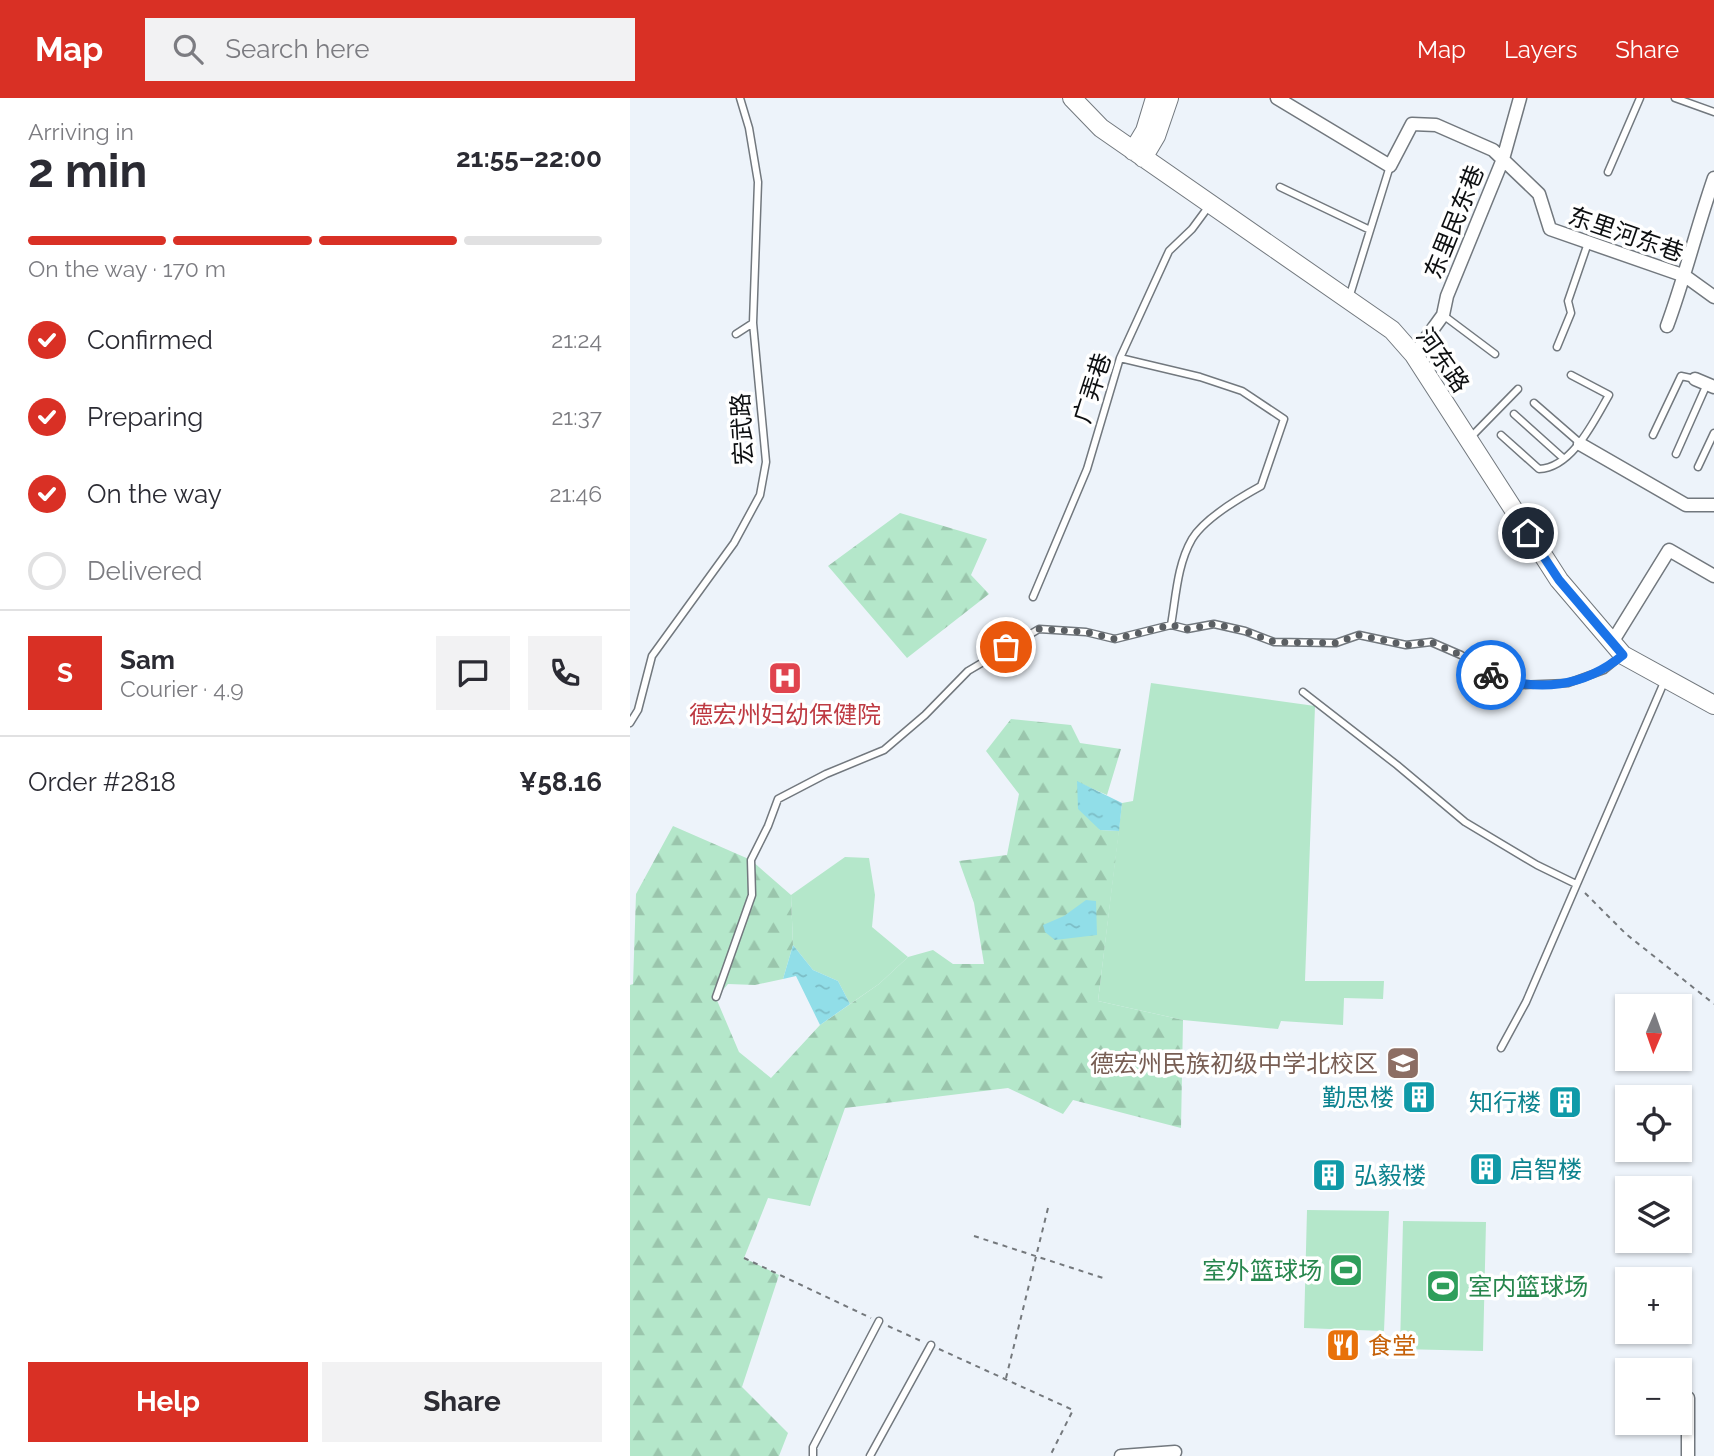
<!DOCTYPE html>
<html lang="en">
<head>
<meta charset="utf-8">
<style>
	:root { --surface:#fff; --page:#f2f2f3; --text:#2b2b33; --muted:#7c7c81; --line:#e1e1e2; --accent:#d93025 }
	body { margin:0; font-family:Raleway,"Noto Sans SC",sans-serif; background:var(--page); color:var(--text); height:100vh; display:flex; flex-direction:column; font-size:26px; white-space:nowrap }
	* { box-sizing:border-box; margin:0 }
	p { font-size:23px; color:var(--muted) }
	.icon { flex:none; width:38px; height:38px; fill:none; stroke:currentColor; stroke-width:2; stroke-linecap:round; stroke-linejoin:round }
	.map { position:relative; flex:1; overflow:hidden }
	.drawer { display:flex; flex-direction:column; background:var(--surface); width:630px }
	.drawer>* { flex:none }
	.needle { width:46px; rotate:182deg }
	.tools { position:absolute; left:985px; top:896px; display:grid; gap:14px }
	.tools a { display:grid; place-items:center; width:77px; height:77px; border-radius:0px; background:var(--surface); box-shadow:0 2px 5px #0004; font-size:35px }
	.pin { position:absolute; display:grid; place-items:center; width:60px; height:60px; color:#fff; margin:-30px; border:4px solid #fff; border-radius:50%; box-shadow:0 2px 7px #0007 }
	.courier { position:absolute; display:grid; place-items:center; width:70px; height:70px; margin:-35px; border:5px solid #1a73e8; border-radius:50%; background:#fff; color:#222; box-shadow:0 2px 9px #0007 }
	.overview em { font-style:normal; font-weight:700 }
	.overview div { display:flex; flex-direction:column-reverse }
	.overview { display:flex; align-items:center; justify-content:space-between; height:119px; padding:0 28px }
	h1 { font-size:46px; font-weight:700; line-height:52px }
	.bar { display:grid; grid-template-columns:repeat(4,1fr); gap:10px 7px; align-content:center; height:84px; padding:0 28px }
	.bar i { height:9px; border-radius:5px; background:var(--line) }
	.bar .active { background:var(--accent) }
	.bar p { grid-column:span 4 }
	.line { display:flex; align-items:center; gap:18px; padding:0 28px; border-top:2px solid var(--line) }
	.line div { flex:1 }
	.round { display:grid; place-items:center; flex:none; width:74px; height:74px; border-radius:0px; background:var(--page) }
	ol { padding:0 28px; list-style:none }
	li { display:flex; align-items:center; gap:21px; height:77px }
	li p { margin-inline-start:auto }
	li .icon { padding:7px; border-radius:50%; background:var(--accent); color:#fff; stroke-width:4 }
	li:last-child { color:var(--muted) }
	li i { width:38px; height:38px; border:4px solid var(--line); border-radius:50% }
	.cta { display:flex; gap:14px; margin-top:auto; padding:14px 28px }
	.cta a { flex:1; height:80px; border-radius:0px; background:var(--accent); color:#fff; font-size:28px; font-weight:700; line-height:80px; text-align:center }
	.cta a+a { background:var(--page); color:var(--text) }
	header { display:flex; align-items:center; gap:42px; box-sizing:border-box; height:98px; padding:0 35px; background:var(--accent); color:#fff }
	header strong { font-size:33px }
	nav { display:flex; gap:38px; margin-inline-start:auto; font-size:24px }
	.search { width:490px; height:63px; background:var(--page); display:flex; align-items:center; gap:18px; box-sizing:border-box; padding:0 24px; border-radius:0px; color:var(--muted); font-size:26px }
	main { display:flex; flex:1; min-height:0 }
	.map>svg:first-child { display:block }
	.green { fill:#b4e7ca }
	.forest { fill:url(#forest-firs) }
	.water { fill:url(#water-ripples) }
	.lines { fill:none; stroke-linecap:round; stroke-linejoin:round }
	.service-casing { stroke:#72787e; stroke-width:9 }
	.minor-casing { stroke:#72787e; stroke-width:15 }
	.secondary-casing { stroke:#72787e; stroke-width:20 }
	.path { stroke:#74787c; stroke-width:2; stroke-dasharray:5 5; stroke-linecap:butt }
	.service { stroke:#fff; stroke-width:6 }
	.minor { stroke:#fff; stroke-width:12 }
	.secondary { stroke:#fff; stroke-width:18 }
	.done { stroke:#5b5f63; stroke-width:7; stroke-dasharray:0 12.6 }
	.route { stroke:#1a73e8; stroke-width:9 }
	.labels { text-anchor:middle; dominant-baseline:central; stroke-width:7; stroke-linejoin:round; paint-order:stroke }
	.street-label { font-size:24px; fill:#0d0f11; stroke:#fff }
	.health-label { font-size:24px; fill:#be3a42; stroke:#fff }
	.education-label { font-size:24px; fill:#785e54; stroke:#fff; text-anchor:end }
	.culture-label { font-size:24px; fill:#0d838f; stroke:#fff; text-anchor:end }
	.leisure-label { font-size:24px; fill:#27864d; stroke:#fff; text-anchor:end }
	.food-label { font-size:24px; fill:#c56008; stroke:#fff; text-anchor:start }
</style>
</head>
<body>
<header>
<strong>Map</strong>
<div class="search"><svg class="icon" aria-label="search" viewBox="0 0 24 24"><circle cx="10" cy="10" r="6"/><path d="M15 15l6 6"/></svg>Search here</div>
<nav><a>Map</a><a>Layers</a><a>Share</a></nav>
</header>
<main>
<section class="drawer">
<div class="overview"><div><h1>2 min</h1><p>Arriving in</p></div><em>21:55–22:00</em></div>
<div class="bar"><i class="active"></i><i class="active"></i><i class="active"></i><i></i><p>On the way · 170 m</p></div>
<ol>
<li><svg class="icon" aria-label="check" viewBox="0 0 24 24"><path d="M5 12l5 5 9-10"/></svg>Confirmed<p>21:24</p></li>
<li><svg class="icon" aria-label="check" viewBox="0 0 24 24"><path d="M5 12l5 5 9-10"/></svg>Preparing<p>21:37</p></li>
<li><svg class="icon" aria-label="check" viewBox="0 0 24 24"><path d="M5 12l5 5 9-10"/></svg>On the way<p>21:46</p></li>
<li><i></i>Delivered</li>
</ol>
<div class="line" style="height:126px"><b class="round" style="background:var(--accent);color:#fff">S</b><div><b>Sam</b><p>Courier · 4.9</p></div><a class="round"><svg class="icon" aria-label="chat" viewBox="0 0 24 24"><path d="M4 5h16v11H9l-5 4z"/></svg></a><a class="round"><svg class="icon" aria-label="phone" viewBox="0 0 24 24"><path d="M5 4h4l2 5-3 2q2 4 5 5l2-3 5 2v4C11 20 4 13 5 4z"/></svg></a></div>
<div class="line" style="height:91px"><div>Order #2818</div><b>¥58.16</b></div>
<div class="cta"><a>Help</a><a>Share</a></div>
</section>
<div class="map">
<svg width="1084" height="1358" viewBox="0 0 1084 1358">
	<defs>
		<pattern id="forest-firs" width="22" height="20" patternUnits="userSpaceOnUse" patternTransform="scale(1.75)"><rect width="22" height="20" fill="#b4e7ca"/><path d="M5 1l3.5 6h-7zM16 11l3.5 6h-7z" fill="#9ac5ac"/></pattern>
		<pattern id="water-ripples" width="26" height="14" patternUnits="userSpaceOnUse" patternTransform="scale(1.75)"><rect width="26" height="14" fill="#91dee8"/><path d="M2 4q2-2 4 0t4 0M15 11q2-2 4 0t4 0" fill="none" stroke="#7cbdc6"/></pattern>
	</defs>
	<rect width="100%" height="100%" fill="#edf3fa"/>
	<path class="green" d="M521,585l164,23 -10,275h79l-1,18 -39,-1 -1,27 -62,-4 -3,8 -95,-9 -85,-19 24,-198 11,-2z
		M215,759l24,1 6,37 -3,32 36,30 -29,27 -29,20 -12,-23 -25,-11 -20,-25 -2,-50z
		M677,1112l82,1 -5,120 -80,-3z
		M773,1123l83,1 -3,129 -83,-2z"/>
	<path class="forest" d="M270,415l87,26 -16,36 18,19 -82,64 -79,-92z
		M381,621l60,6 9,18 41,6 -14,46 -30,-13 23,48 19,1 -21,170 85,19 -2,108 -108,-28 -10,14 -55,-26 -163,20 -35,98 -42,-8 -24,60 35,17 -37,112 46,46 -9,23h-149v-471l3,-1 3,-90 37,-68 78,34 40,35 2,50 -10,34 -28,6 -27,-1 -12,14 23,54 32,26 49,-53 59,-41 29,-27 25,-7 20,14h31l-10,-61 -15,-42 48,-6 12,-61 -33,-43z"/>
	<path class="water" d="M447,683l45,22 -3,28 -19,-1 -22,-21z
		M456,802l10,1 1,34 -42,5 -10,-8 -2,-7 21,-9z
		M163,847l20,25 25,11 12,23 -30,21 -24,-49 -13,3z"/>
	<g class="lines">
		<g class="service-casing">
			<path id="service" d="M1045,0l39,14
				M978,74l32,-74
				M650,89l90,43
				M719,200l41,-132
				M813,217l52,39
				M106,236l17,-11
				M927,249l14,-34 -3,-12 20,-58
				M490,260l80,19 42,14 42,28 -23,67c-20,11 -57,33 -69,53 -15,26 -16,58 -21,86
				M904,305l46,40
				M884,316l49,44
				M871,337l38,34c33,-1 55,-48 70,-74l-38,-20
				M1023,337l28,-59 14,3
				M840,340l48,-49
				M1046,356l31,-70
				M1068,369l16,-34
				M403,499l54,-128 33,-111 49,-107 23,-22 17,-23
				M673,594l94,73 68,57 72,43 39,19
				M0,625l8,-13 14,-54 82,-113 26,-48 6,-33 -13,-139 5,-141 -9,-54 -9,-30
				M86,899l36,-102 -1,-35 17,-34 10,-27 48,-25 58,-24 41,-35 43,-44 71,-42 47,3 29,7 56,-14 16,4 27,-5 31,7 29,11 62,1 23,-8 47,10 25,-3 30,13 31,20 29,10 47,-2 36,-13 17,-14
				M871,950l25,-46 139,-322
				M183,1358v-9l66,-126
				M240,1358l61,-111"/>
		</g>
		<g class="minor-casing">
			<path id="minor" d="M647,0l113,68 22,-42 24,1 57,25 46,44 11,35 135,47 29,21
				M1037,228c18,-49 30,-99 47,-148
				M784,257l29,-40 4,-19 56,-137 17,-61
				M1065,281l19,8
				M950,346l106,61h28
				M981,546l58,-94 45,26
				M491,1358l54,-4
				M1058,1358v-58"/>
		</g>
		<g class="secondary-casing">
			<path id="secondary" d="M442,0l29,30 291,202 22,25 145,225 64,75 91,50
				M503,53l12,-20 10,-33
				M513,60l13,-22 13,-38"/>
		</g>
		<path class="path" d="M955,795l41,41 88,70
			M344,1138l132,43
			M114,1160l127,60
			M258,1228l33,15
			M309,1251l134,61 -23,46
			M376,1280l43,-174"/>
		<use href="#service" class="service"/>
		<use href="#minor" class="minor"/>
		<use href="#secondary" class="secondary"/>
	</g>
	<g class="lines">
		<path class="done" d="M376,549l33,-18 47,3 29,7 56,-14 16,4 27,-5 31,7 29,11 62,1 23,-8 47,10 25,-3 30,13 30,20"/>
		<path class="route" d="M861,577c47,18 93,12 132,-20l-64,-75 -31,-47"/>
	</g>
	<defs>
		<g id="hospital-square" transform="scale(1.75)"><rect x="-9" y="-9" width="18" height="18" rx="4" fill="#e0444e" stroke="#fff"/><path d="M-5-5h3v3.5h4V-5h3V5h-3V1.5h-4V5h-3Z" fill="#fff"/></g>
		<g id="school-square" transform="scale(1.75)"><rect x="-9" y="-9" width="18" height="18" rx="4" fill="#8d6e63" stroke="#fff"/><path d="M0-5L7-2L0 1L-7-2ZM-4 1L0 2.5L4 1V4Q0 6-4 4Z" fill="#fff"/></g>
		<g id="building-square" transform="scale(1.75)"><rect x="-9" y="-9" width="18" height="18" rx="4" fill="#0f9aa8" stroke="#fff"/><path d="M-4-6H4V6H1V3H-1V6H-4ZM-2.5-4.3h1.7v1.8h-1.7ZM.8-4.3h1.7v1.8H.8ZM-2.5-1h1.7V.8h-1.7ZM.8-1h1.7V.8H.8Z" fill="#fff"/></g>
		<g id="stadium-square" transform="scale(1.75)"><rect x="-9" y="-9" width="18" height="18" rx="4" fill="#2e9e5b" stroke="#fff"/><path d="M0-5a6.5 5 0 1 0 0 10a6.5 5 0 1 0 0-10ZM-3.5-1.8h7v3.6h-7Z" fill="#fff"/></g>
		<g id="restaurant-square" transform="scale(1.75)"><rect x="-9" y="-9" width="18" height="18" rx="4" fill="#e8710a" stroke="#fff"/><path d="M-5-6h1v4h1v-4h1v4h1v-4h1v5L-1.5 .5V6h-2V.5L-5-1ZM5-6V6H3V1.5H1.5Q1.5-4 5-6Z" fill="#fff"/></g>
	</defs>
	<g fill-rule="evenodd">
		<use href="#hospital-square" x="155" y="580"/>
		<use href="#school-square" x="773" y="965"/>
		<use href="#building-square" x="789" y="999"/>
		<use href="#building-square" x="935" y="1004"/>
		<use href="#building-square" x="856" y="1071"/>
		<use href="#building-square" x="699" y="1077"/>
		<use href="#stadium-square" x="716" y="1172"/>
		<use href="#stadium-square" x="813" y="1188"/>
		<use href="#restaurant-square" x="713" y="1247"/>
	</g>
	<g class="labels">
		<g class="street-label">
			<text transform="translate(824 124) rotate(-68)">东里民东巷</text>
			<text transform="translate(996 136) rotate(19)">东里河东巷</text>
			<text transform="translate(813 262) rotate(55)">河东路</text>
			<text transform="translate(462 290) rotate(-72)">广弄巷</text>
			<text transform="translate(112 331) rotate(-93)">宏武路</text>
		</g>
		<g class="health-label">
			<text x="155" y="616">德宏州妇幼保健院</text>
		</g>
		<g class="education-label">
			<text x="748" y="965">德宏州民族初级中学北校区</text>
		</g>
		<g class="culture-label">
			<text x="764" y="999">勤思楼</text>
			<text x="911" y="1004">知行楼</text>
			<text x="880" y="1071" text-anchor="start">启智楼</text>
			<text x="724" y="1077" text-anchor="start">弘毅楼</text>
		</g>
		<g class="leisure-label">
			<text x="692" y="1172">室外篮球场</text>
			<text x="838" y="1188" text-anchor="start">室内篮球场</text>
		</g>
		<g class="food-label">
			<text x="738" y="1247">食堂</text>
		</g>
	</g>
</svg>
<div class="tools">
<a><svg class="needle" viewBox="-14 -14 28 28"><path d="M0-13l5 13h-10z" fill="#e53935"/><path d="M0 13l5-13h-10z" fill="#7c7c81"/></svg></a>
<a><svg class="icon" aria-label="locate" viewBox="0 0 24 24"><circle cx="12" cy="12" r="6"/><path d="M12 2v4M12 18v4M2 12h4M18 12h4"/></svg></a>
<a><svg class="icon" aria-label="layers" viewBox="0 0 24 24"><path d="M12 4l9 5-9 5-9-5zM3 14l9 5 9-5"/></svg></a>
<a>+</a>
<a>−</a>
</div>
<div class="pin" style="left:376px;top:549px;background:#ea580c"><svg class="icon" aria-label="bag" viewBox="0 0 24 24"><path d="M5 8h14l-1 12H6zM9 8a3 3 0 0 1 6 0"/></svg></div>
<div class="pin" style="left:898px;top:435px;background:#1f2937"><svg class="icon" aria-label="home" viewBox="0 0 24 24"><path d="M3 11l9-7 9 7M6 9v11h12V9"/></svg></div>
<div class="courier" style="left:861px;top:577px"><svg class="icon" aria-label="bike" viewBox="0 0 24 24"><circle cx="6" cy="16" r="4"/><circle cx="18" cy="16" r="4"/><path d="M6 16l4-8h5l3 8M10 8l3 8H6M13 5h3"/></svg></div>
</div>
</main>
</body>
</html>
